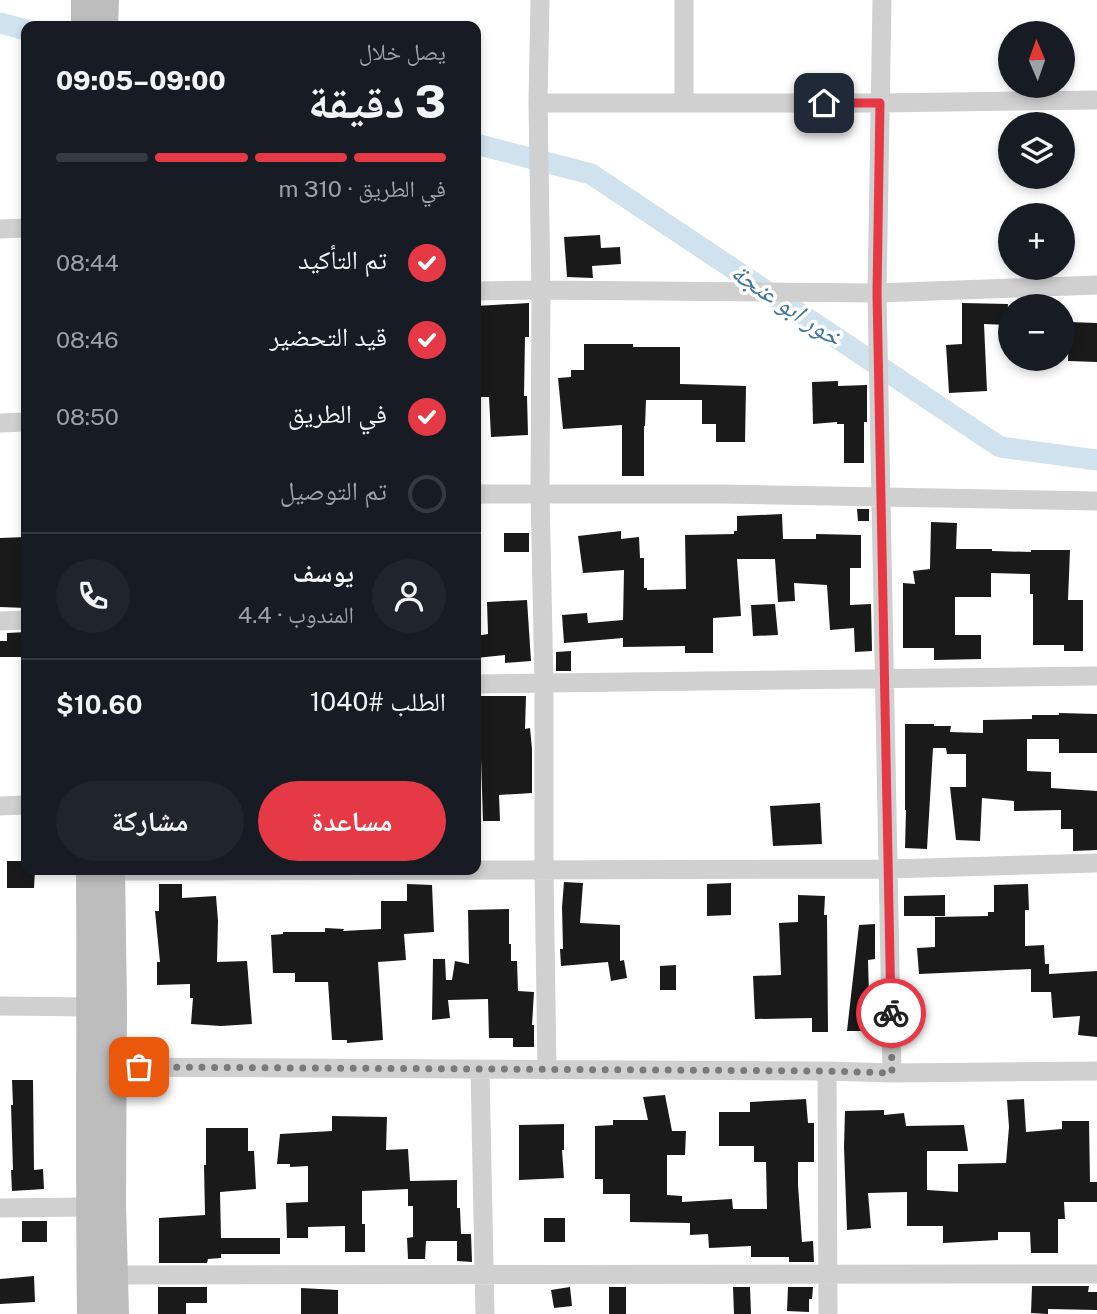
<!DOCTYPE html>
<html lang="ar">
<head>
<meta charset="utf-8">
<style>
	:root { --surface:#171b24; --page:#20242c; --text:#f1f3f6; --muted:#9ea1a6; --line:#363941; --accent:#e63946 }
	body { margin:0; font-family:"Public Sans","Noto Naskh Arabic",sans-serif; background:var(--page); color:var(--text); direction:rtl; height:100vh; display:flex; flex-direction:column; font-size:26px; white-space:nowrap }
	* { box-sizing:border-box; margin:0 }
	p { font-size:23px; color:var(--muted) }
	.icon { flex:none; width:38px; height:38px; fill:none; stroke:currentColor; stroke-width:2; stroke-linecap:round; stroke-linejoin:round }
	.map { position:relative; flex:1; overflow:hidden; direction:ltr }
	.sheet { position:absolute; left:21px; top:21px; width:460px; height:854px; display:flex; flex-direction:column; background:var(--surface); border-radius:14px; box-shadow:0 4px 10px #0003; direction:rtl }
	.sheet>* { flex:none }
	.needle { width:46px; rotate:358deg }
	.buttons { position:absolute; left:998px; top:21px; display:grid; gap:14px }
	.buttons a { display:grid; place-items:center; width:77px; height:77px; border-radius:50%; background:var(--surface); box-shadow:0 4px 10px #0003; font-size:35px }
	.pin { position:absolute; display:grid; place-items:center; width:60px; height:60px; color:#fff; margin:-30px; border-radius:14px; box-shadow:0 4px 10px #0006 }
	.courier { position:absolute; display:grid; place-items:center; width:70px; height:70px; margin:-35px; border:5px solid #e63946; border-radius:50%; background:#fff; color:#222; box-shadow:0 2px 9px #0007 }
	.headline em { font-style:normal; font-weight:800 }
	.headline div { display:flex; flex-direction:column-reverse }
	.headline { display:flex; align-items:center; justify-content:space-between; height:119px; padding:0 35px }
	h1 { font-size:46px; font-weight:800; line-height:52px }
	.bar { display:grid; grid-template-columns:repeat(4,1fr); gap:10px 7px; align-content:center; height:84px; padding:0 35px }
	.bar i { height:9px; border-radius:5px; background:var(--line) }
	.bar .active { background:var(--accent) }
	.bar p { grid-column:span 4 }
	.line { display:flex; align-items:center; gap:18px; padding:0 35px; border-top:2px solid var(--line) }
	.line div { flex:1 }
	.round { display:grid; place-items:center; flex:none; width:74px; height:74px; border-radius:37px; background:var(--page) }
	ol { padding:0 35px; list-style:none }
	li { display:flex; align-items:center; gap:21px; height:77px }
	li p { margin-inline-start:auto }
	li .icon { padding:7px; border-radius:50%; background:var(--accent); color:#fff; stroke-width:4 }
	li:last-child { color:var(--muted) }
	li i { width:38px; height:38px; border:4px solid var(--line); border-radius:50% }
	.primary-button { display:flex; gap:14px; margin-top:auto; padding:14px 35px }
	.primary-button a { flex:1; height:80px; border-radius:42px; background:var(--accent); color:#fff; font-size:28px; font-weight:800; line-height:80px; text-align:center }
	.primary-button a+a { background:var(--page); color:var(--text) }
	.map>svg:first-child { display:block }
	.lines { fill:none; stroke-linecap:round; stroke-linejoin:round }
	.canal { stroke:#cfe2ee; stroke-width:21 }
	.building { fill:#1a1a1a }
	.street { stroke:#d0d0d0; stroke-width:19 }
	.secondary { stroke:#bdbdbd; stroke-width:26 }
	.done { stroke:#7a7a7a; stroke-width:7; stroke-dasharray:0 12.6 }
	.route { stroke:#e63946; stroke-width:9 }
	.labels { text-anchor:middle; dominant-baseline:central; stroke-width:7; stroke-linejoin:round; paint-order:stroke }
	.water-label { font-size:26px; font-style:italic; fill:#3f7597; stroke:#fff }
</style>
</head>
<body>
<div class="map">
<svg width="1097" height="1314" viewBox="0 0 1097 1314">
	<rect width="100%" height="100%" fill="#fff"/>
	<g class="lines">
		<path class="canal" d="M0,23l26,7
			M476,144l115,30 409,273 97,13"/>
	</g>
	<path class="building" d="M600,235l1,13 19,-1 1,17 -29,2 1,12 -26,-1 -3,-40z
		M529,303v34h-4l-1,59h3l1,39 -37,2 -2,-40h-13v-91z
		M962,303l46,1 -1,21 -23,-1 3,67 -38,2 -3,-48 16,-1z
		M1069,322l28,1v39l-29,-1z
		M584,344h49v3h47v37l66,2 -1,56h-29v-18h-14v-24h-56l-1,26h-1v50h-22v-51l-59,4 -5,-51 13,-1v-7h13z
		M838,381v5l29,-1v37h-3v41h-20v-39h-7v-2l-24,2 -1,-42z
		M857,509h12v12h-11z
		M782,514l1,25h33v-5l45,1v33h-11v37l21,-1 1,47 -17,1 -1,-24 -24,2 -3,-45 -33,-2 1,18 -17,1 -3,-43h-38l4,57 -28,2v35h-28v-7l-62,1v-9l-59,5 -2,-28 25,-2 1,10 35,-3 1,-50 -41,3 -5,-37 43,-5v8l18,-2 1,21h4v30h3v2l39,-1 -1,-54 49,-1v-3h3v-15z
		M931,522l26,1 -1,26h36v2l39,1v-2h39l-2,50h15v51h-19v-6h-31v-51h-3v-20l-39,-1v24h-36v38h26v24l-47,1v-12h-31v-65l12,1 -2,-13 17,-2z
		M504,533h25v19h-25z
		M26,537v71l-26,-1v-69z
		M527,600l4,61 -26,2v-8l-29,3v-22l12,-2 -1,-32z
		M775,604l3,31 -25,1 -2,-31z
		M26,632v25h-26v-16h7v-8z
		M571,651v20h-15v-19z
		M476,696h50l-1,33 5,-1 2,21v44l-33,2 1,26h-17l-2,-63 -5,1z
		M1059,713l38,1v39h-38v-14h-32v32l24,1v16l46,3v59l-24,1v-22h-12v-19l-47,1v-10l-32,-3 -2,43 -24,-1 -6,-53h16v-33h-19l-1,-6h-13l-6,101 -22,-1 1,-38h-1v-86h29v2h17l-1,6 33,1v-13l49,-1v-4h27z
		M820,803l2,41 -49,2 -3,-40z
		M7,861h19v9h9l-1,18h-27z
		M564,882l19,1 -3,40 40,2v36l4,-1 3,18 -16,3 -3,-19 -47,4 -1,-17h3l-1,-42z
		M731,883v32l-24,1v-32z
		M159,884h23v14l34,-2 2,25 -1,41 30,-1 5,63 -31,2 -30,-2 2,-26h-3v-14l-33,1v-23h3l-5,-51h4z
		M407,884l25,1 2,47 -30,2 2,26 -28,2 5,78 -36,3v-3h-15l-4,-58h-33v-9h-22l-2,-38 12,-1v-2h42v-4l19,1 -1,2 38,-2v-28h26z
		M1028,884l1,26h-4v36l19,-1 1,19h4v10l48,-3v66l-19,-2 2,-19 -27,2 -2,-26h-20v-23l-112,5 -2,-26 18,-1v-30l53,-1v-4h6v-27z
		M798,895l27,1 -1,19h3l1,117h-16v-14l-57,1 -2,-43 28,-1 -2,-52 19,-1z
		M945,895v21h-41v-20z
		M509,909v35h2v17h6l1,30 16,1 -2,33h2v22h-21v-9h-24l-1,-39 -40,1 2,18 -18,2 1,-61h12l1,21h6l3,-19 14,3 -1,-54z
		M875,924v35l-7,1 2,71h-23l12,-106z
		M676,965v25h-16v-24z
		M12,1080h21l1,90 9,-1 1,20 -32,2 -1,-21h2l-2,-65h2z
		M665,1095l7,36h14l-1,24h-18v40l15,1v6l50,-3 1,10h34l-1,-47h-12v-16h-35v-34h31v-10l56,-3 2,24h6v39h-16v23l4,57 11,-1 1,21h-25v-5h-38v-11l-42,2 -1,-14 -18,1v-12l-60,-1v-28h-27v-15h-8v-53l18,-1v-5h35l-5,-23z
		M1024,1099l2,33 36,-3v-8h27l1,61h7v20h-33l1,17h-7v34h-27l-1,-21h-32v8l-55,3v-17h-36v-34l-39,1 3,35 -24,2 -3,-83 1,-36 39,-1v5l20,-2 2,13 58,-1 4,26h-41v39l31,2v-28l48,-1 3,-36 -2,-27z
		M332,1116l55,1 -1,33 22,-1 2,32 47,-1v28h3l1,26h10l1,28 -15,-1v-20h-31l-1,18h-17l-1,-21 6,-1v-31h-5v-17l-46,2v33h3v28h-20v-26l-37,1v11h-21l-1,-35 22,-1v-36l-18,1v-3h-13l3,-30 52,-3z
		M564,1124v26h-2l2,28 -45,2v-55z
		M206,1128h42v23h6l2,38 -36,3 1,46h59v16h-59v4l-13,1 -1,4h-48v-45l46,-3 -1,-50h2z
		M544,1218h21v24h-21z
		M22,1221h25v21h-25z
		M34,1276l1,26 -35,2v-25z
		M1032,1286h57l-1,6h9v18l-49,-1v5l-17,-1z
		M158,1287h49v16h-21v11h-28z
		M570,1287l2,19 -18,2 -3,-18z
		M609,1287h17v27h-17z
		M733,1287h17l1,27h-17z
		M788,1287h25l-1,12h-3v13l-22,-1z
		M301,1288l37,2v24h-37z"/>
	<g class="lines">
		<path class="street" d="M540,0l-2,103 3,187 -1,203 4,191v186l3,200
			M684,0v103
			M882,0l-5,293 15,780
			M538,103h342l217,-3
			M0,229l26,-1
			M476,291l65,-1 336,3 220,-8
			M0,423l26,-1
			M476,494h248l373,7
			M0,621l26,-1
			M476,684l621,-8
			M0,806l26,-1
			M112,871l777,-2 208,-6
			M0,1006l90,1
			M113,1067l714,4 65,2 205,-2
			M480,1070l5,244
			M827,1071l1,243
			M0,1208l89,-1
			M116,1275l981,-1"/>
		<path class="secondary" d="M84,0v26
			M105,26l1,-26
			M89,870c1,148 -1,296 1,444
			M112,870l2,135 -1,200 3,109"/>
	</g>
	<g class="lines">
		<path class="done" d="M139,1067l688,4 65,2 -1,-60"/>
		<path class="route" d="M824,103h56l-3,190 14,720"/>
	</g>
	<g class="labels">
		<g class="water-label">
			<text transform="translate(787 304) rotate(34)">خور ابو عنجة</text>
		</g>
	</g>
</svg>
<div class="buttons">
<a><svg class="needle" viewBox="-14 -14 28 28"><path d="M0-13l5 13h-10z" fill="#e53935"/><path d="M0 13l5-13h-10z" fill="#9ea1a6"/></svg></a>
<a><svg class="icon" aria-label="layers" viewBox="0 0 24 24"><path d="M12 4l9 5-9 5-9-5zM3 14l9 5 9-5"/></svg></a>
<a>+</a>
<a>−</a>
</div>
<div class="pin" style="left:139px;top:1067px;background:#ea580c"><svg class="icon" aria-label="bag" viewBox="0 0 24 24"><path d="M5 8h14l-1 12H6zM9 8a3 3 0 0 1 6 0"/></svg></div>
<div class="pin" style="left:824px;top:103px;background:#1f2937"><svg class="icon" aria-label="home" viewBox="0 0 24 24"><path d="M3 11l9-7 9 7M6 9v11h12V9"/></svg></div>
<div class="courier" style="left:891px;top:1013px"><svg class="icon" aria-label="bike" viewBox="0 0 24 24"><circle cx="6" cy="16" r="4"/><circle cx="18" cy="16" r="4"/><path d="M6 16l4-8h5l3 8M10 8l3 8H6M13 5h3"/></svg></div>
<section class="sheet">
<div class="headline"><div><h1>3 دقيقة</h1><p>يصل خلال</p></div><em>09:00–09:05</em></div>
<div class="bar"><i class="active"></i><i class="active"></i><i class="active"></i><i></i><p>في الطريق · 310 m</p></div>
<ol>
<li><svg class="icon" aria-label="check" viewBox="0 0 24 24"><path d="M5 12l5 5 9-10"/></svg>تم التأكيد<p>08:44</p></li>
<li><svg class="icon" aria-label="check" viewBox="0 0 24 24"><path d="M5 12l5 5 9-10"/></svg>قيد التحضير<p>08:46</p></li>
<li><svg class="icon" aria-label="check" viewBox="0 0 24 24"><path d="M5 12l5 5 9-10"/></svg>في الطريق<p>08:50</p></li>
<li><i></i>تم التوصيل</li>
</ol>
<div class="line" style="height:126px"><a class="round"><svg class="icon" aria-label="person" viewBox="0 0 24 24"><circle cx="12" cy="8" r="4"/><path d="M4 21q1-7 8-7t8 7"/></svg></a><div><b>يوسف</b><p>المندوب · 4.4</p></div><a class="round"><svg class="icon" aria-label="phone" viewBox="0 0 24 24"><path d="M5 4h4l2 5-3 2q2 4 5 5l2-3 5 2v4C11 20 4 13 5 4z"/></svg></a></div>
<div class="line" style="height:91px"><div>الطلب #1040</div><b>$10.60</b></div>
<div class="primary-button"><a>مساعدة</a><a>مشاركة</a></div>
</section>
</div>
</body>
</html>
